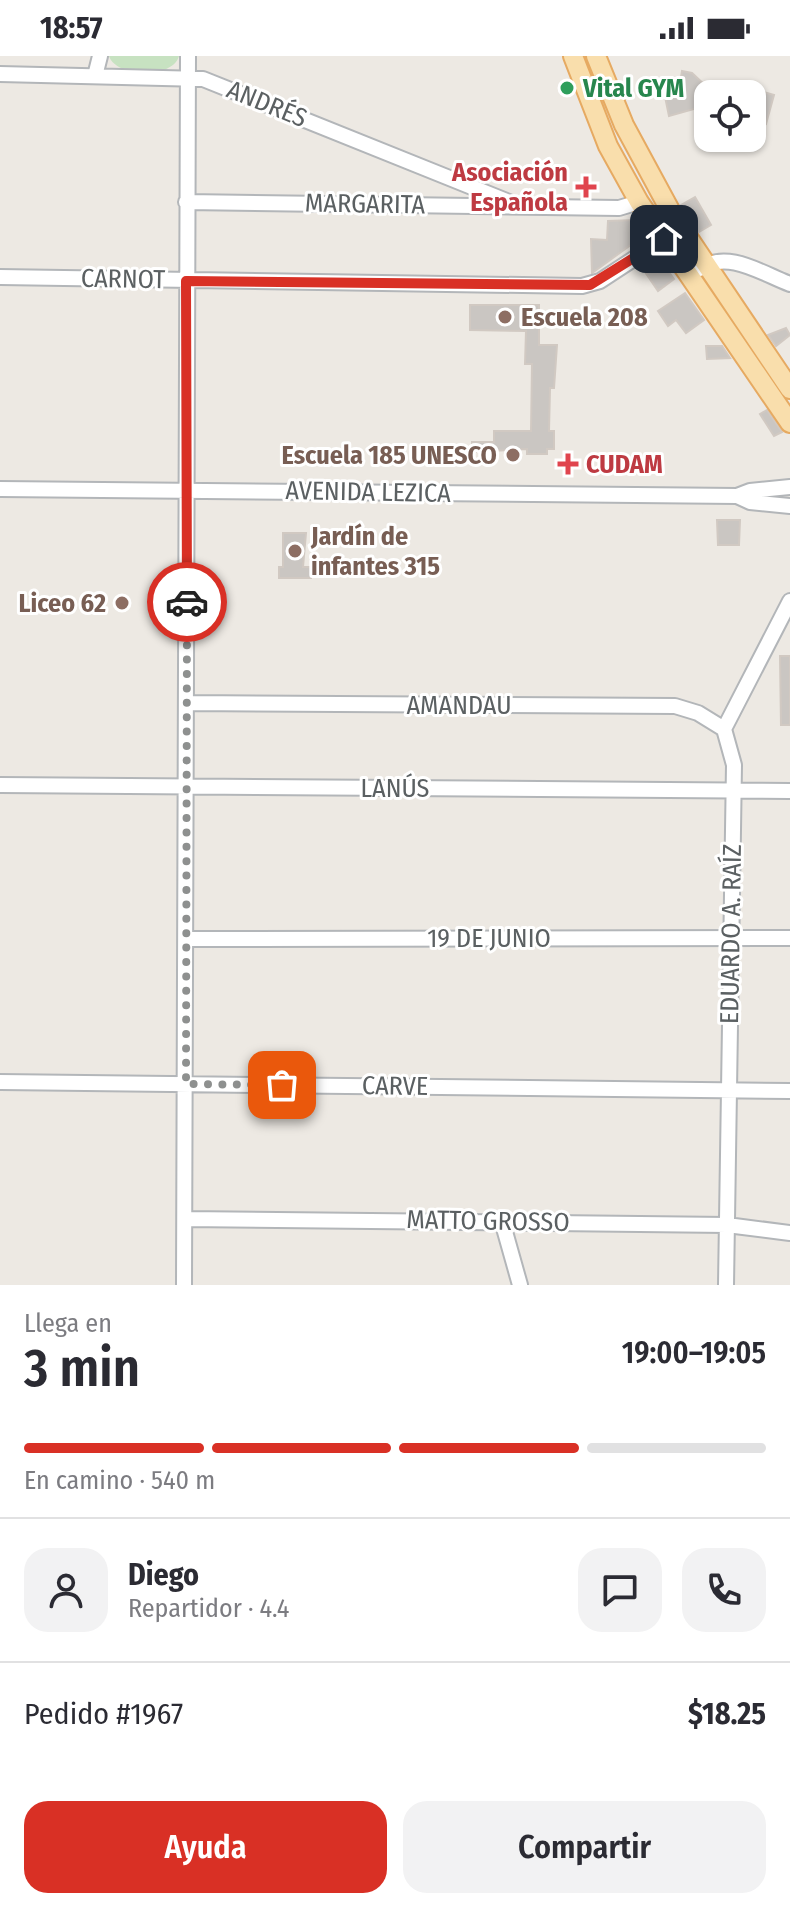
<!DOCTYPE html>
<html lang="es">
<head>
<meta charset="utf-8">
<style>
	:root { --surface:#fff; --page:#f2f2f3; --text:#2b2b33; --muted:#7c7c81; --line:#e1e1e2; --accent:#d93025 }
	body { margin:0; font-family:"Fira Sans Condensed",sans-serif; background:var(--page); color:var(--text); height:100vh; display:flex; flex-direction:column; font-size:30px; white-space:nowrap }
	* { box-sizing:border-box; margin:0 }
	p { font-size:26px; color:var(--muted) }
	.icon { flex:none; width:44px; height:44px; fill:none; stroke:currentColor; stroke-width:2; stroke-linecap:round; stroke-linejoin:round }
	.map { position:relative; height:1229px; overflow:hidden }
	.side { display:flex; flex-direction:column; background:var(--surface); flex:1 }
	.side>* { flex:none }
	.tools { position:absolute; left:694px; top:24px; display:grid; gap:16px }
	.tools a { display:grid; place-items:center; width:72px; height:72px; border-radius:16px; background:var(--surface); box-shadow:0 2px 6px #0004; font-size:40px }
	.pin { position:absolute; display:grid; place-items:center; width:68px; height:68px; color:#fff; margin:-34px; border-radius:16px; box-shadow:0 4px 12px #0006 }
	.courier { position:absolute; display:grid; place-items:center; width:80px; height:80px; margin:-40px; border:6px solid #d93025; border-radius:50%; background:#fff; color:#222; box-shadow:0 2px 10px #0007 }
	.overview em { font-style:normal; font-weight:600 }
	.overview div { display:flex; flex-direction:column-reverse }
	.overview { display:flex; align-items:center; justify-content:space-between; height:136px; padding:0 24px }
	h1 { font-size:52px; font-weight:600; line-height:60px }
	.bar { display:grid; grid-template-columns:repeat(4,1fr); gap:12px 8px; align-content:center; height:96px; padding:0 24px }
	.bar i { height:10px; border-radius:6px; background:var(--line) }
	.bar .selected { background:var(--accent) }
	.bar p { grid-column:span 4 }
	.line { display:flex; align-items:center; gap:20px; padding:0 24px; border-top:2px solid var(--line) }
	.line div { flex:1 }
	.round { display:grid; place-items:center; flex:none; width:84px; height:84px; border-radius:24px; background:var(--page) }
	.cta { display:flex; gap:16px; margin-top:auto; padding:16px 24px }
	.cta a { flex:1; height:92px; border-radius:24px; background:var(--accent); color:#fff; font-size:32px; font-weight:600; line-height:92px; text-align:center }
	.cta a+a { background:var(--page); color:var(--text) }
	.status { display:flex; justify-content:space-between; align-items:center; height:56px; padding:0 40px; background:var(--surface); direction:ltr }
	.status svg { height:22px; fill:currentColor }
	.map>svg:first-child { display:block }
	.green { fill:#c7e2c1 }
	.building { fill:#cac6c2; stroke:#d1c9c2; stroke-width:2 }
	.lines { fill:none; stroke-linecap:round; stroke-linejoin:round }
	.minor-casing { stroke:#b3b6b9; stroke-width:18 }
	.major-casing { stroke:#e6aa62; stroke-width:22 }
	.minor { stroke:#fff; stroke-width:14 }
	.major { stroke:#f9deac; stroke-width:18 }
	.done { stroke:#8e908f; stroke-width:8; stroke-dasharray:0 14.4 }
	.route { stroke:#d93025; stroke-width:10 }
	.leisure-dot { fill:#2e9e5b; stroke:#fff; stroke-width:3 }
	.health-dot { fill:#e0444e; stroke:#fff; stroke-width:3 }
	.education-dot { fill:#8d6e63; stroke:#fff; stroke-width:3 }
	.labels { text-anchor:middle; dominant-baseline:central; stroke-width:6; stroke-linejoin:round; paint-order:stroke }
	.leisure-label { font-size:26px; font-weight:bold; fill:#27864d; stroke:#fff; text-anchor:start }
	.street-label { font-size:26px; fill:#5b6062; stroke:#fff }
	.health-label { font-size:26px; font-weight:bold; fill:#be3a42; stroke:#fff; text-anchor:end }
	.education-label { font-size:26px; font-weight:bold; fill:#785e54; stroke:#fff; text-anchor:start }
</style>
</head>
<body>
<div class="status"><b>18:57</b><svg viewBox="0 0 49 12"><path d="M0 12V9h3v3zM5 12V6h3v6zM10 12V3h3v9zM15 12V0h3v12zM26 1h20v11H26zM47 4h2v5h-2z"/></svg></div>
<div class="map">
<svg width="790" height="1229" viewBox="0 0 790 1229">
	<rect width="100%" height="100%" fill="#ede9e3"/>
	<path class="green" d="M109,0h70c-6,23 -63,22 -70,0z"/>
	<path class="building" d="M682,15l10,2 16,15 20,-6 46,13 -8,29 -14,-4v-26h-44v11l-39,11 -6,-29 10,-10h8z
		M695,141l16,28 -12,7 -18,-27z
		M636,164l10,14 -54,39 -1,-34 16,1 1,-19z
		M651,204l7,12 7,-5 9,12 -16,12 -17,-25z
		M685,237l19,27 -18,13 -10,-13 -8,6 -10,-15z
		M470,249h69v40h18l-3,43h-4l-1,43h5v18h-7v5h-20v-5l-55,3v-10h22v-11h37l1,-67h-7l1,-33 -56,-1z
		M786,272l4,7 -14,11 -8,-11z
		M706,290h16l8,12 -23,1z
		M767,354l15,22 -8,4 -14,-22z
		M717,464h23l-1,25h-21z
		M283,477h23l-3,34h8v11h-32v-11h4z
		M780,600h10v69h-9z"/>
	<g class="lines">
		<g class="minor-casing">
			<path id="minor" d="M0,18l203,5 316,127
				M95,20l5,-20
				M186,146l433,6 20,-6
				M700,213c27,-20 63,5 90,15
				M0,221l582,9 18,-5 64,-42
				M0,433l737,7 13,6 40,4
				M737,440l13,-5 40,-4
				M188,647l487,3 23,7 26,16
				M0,729l790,6
				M187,883l603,-1
				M0,1026l790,9
				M185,1163l542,6 63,8
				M502,1165l18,64
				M184,1229l4,-1229
				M726,1229l8,-520 -10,-36 66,-128"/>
		</g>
		<g class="major-casing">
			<path id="major" d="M573,0l35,90 31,56 151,221
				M596,0l28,69 47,87 119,177"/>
		</g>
		<use href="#minor" class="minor"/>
		<use href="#major" class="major"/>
	</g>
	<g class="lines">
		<path class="done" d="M187,546l-1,482 96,1"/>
		<path class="route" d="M187,546l-1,-321 404,4 74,-46"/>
	</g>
	<circle class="leisure-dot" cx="567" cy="32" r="8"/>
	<g class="health-dot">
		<path d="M582 119h8v8h8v8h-8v8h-8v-8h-8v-8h8z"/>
		<path d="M564 396h8v8h8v8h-8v8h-8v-8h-8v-8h8z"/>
	</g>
	<g class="education-dot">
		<circle cx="505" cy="261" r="8"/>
		<circle cx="513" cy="399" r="8"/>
		<circle cx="295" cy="495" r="8"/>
		<circle cx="122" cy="547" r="8"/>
	</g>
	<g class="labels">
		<g class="leisure-label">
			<text x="583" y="32">Vital GYM</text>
		</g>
		<g class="street-label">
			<text transform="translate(267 48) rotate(22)">ANDRÉS</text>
			<text transform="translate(365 148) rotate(1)">MARGARITA</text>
			<text transform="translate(123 223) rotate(1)">CARNOT</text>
			<text transform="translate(368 436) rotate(1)">AVENIDA LEZICA</text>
			<text x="459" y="649">AMANDAU</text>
			<text x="395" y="732">LANÚS</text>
			<text transform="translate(731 878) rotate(-89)">EDUARDO A. RAÍZ</text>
			<text x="489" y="882">19 DE JUNIO</text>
			<text transform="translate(395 1030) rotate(1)">CARVE</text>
			<text transform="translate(488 1165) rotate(1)">MATTO GROSSO</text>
		</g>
		<g class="health-label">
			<text x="568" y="116">Asociación<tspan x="568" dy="30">Española</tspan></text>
			<text x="586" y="408" text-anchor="start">CUDAM</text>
		</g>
		<g class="education-label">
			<text x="521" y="261">Escuela 208</text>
			<text x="497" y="399" text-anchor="end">Escuela 185 UNESCO</text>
			<text x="311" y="480">Jardín de<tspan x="311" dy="30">infantes 315</tspan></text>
			<text x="106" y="547" text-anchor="end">Liceo 62</text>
		</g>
	</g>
</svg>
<div class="tools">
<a><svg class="icon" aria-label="locate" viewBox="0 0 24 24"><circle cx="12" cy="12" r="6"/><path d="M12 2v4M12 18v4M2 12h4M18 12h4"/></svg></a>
</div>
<div class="pin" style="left:282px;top:1029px;background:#ea580c"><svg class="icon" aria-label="bag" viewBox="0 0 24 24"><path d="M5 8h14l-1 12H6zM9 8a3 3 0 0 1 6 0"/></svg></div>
<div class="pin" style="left:664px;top:183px;background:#1f2937"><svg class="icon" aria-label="home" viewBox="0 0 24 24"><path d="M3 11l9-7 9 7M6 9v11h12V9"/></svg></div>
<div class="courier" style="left:187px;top:546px"><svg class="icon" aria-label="car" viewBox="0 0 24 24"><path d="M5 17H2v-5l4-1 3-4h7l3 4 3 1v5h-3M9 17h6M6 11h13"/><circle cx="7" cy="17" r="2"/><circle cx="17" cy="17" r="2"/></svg></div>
</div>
<section class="side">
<div class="overview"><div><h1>3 min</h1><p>Llega en</p></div><em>19:00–19:05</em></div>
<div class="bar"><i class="selected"></i><i class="selected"></i><i class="selected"></i><i></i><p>En camino · 540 m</p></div>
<div class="line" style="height:144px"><a class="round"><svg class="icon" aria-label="person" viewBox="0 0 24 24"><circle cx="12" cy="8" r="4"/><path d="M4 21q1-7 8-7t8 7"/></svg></a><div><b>Diego</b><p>Repartidor · 4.4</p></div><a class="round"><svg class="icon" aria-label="chat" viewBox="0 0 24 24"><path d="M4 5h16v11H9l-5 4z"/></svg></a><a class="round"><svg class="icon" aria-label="phone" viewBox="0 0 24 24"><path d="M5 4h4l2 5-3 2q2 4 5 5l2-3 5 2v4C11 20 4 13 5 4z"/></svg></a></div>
<div class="line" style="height:104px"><div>Pedido #1967</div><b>$18.25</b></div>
<div class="cta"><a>Ayuda</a><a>Compartir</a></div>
</section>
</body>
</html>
